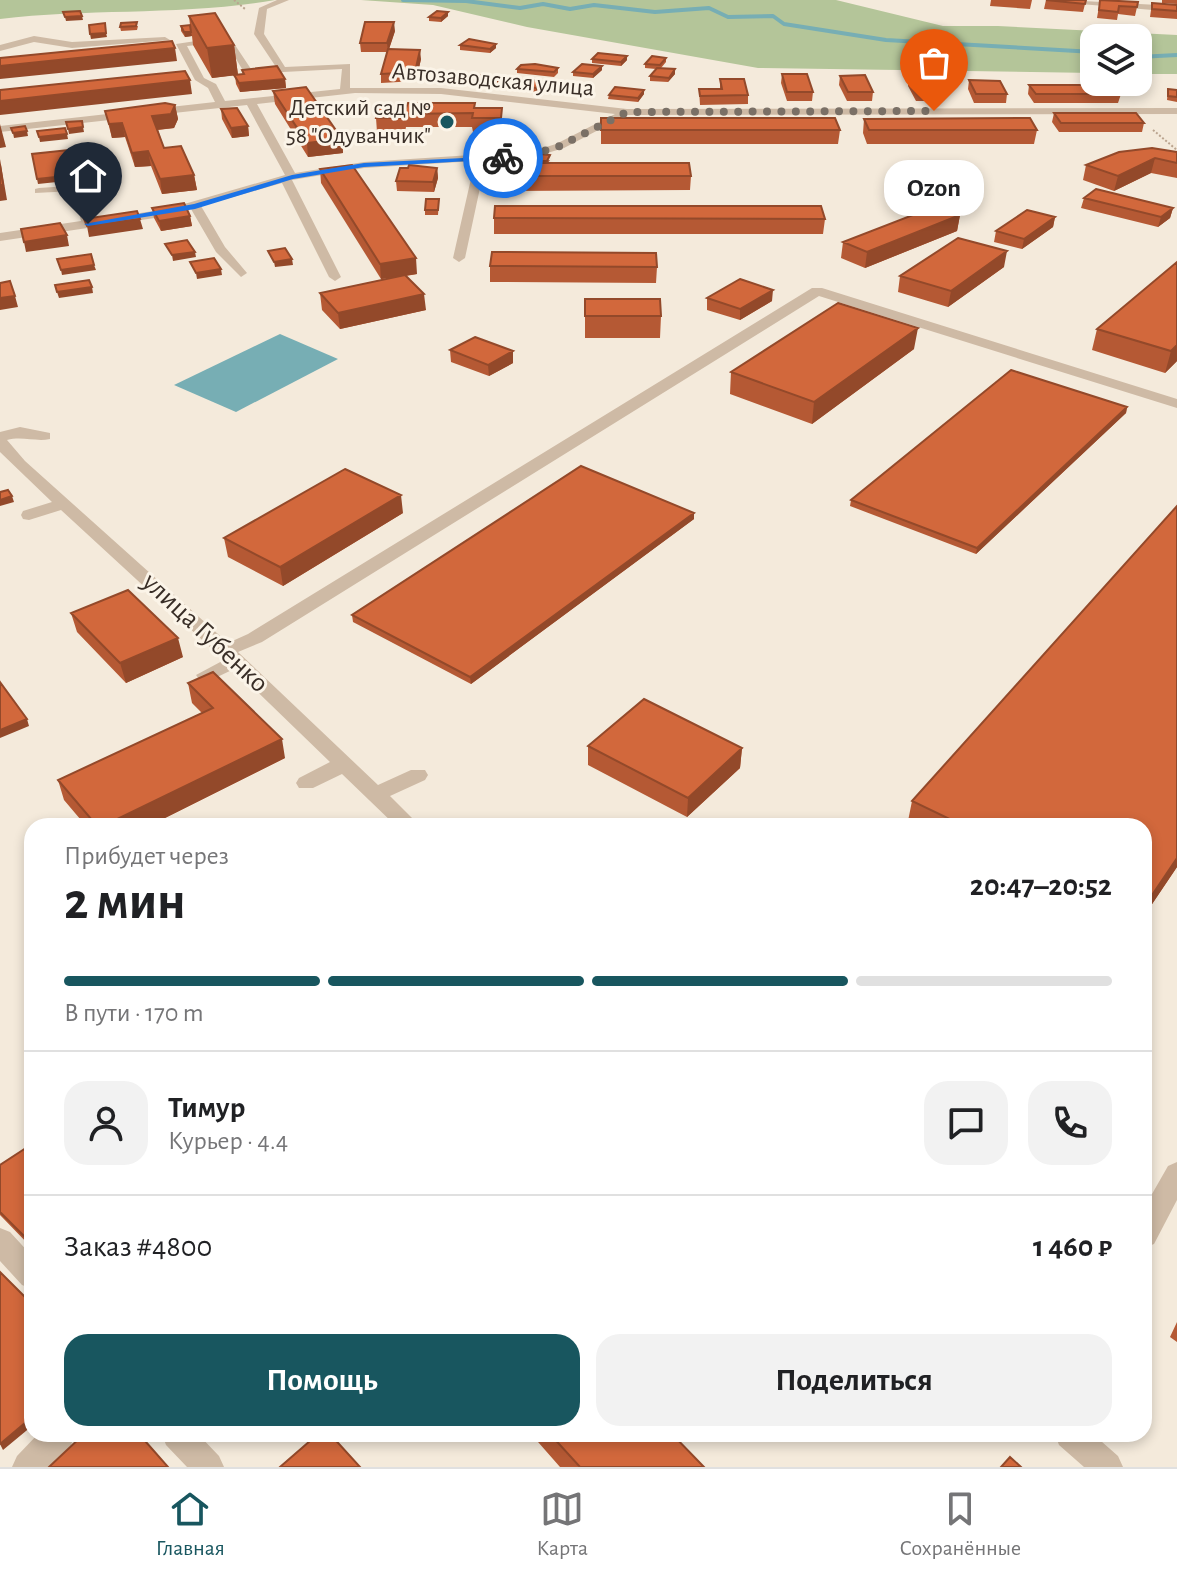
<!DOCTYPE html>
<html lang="ru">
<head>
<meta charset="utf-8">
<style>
	:root { --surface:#fff; --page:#f2f2f2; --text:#202124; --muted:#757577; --line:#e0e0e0; --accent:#18565f }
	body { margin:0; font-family:"Alegreya Sans",sans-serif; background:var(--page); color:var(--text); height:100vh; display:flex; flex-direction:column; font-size:30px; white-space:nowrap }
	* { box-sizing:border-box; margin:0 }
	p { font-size:26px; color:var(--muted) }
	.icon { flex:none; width:44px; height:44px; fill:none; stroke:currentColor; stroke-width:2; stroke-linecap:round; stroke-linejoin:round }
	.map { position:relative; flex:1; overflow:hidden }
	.panel { position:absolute; left:24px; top:818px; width:1128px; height:624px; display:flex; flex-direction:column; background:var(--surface); border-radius:24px; box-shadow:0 4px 12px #0003 }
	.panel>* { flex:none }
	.buttons { position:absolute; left:1080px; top:24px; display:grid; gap:16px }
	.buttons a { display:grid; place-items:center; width:72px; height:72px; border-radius:16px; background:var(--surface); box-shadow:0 4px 12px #0003; font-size:40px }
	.pin { position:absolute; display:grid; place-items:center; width:68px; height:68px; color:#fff; margin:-82px -34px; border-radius:50% 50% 50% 0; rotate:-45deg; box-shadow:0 0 8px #0007 }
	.pin .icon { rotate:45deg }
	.courier { position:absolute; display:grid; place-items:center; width:80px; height:80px; margin:-40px; border:6px solid #1a73e8; border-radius:50%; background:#fff; color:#222; box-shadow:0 2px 10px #0007 }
	.bubble { position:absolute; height:56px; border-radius:24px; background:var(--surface); box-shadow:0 4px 12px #0003; font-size:26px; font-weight:700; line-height:56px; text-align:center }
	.overview em { font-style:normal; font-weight:700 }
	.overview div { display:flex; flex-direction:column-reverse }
	.overview { display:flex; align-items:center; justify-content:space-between; height:136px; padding:0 40px }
	h1 { font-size:52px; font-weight:700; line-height:60px }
	.bar { display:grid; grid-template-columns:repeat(4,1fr); gap:12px 8px; align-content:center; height:96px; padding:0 40px }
	.bar i { height:10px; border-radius:6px; background:var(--line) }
	.bar .selected { background:var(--accent) }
	.bar p { grid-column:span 4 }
	.line { display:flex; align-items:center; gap:20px; padding:0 40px; border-top:2px solid var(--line) }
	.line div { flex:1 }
	.round { display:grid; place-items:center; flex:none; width:84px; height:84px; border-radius:24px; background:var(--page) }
	.action { display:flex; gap:16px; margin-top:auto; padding:16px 40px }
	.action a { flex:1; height:92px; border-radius:24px; background:var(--accent); color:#fff; font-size:32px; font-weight:700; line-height:92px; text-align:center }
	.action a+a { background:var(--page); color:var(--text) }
	.tabs { display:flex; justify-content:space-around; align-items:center; height:112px; border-top:2px solid var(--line); background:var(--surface); font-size:22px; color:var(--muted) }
	.tabs a { display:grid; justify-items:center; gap:4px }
	.tabs .selected { color:var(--accent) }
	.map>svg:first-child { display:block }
	.green { fill:#b4c599 }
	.water { fill:#77aeb4 }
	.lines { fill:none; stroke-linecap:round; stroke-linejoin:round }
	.stream { stroke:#77aeb4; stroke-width:4 }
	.path { stroke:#baa48f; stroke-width:2; stroke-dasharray:2 2; stroke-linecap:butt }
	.minor { fill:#cebaa5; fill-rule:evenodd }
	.wall { fill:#b55934 }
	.shaded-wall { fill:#93492a }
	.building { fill:#d2683c; stroke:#93492a; stroke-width:2 }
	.route { fill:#1a73e8 }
	.done { stroke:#7a7066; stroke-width:8; stroke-dasharray:0 14.4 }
	.poi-dot { fill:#18565f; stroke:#fbf4e8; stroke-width:3 }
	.labels { text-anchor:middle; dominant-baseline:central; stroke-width:6; stroke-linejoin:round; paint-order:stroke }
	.far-street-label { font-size:24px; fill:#392e27; stroke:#fbf4e8 }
	.far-poi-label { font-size:24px; fill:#392e27; stroke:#fbf4e8; text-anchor:end }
	.street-label { font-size:28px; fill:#392e27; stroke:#fbf4e8 }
</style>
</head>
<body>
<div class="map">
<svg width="1177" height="1467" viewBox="0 0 1177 1467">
	<rect width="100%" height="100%" fill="#f4eadb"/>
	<path class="green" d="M0,0h275c-90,16 -184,8 -275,19z
		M361,0h475l107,26h55l179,9v39h-39v-36h-44v35l-336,-5 -231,-41 -94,-22z"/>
	<path class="water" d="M280,334l58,25 -102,53 -62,-27z"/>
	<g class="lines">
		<path class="stream" d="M403,0l63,1 54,7 23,-4 27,5 24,-4 61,7 54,-4 19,9 45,-1 11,8 102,16 208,12
			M1138,57l39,-2"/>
		<path class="path" d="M234,0l11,9
			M1153,130l24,20"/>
		<path class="minor" d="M277,0h12l-22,9 -3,25 21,33 65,-3v24h91l186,21 550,-1v6l-550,1 -63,33 -30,9 -48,3 -21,98 -6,4 -6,-4 22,-97 -111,7 -72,12 49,97 -6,4 -6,-4 -47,-94 -81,23 24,41 22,26 -6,4 -25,-25 -25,-43 -23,7 -168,25v-8l81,-12 -7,-30 -39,2v-4l4,-1 44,-3 10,35 74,-11 118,-34 -38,-70 -247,27v-6l215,-24 -7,-14 -13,-8 -19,-36 53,-8 22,33 25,-2 -22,-33 5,-26zM226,42l19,32 97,-5 -2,20 -115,12 -9,-17 -12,-6 -17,-32zM355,93l86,1 174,20 -59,30 -23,7 -169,11 -69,11 -38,-69z
			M1064,0l113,6v6l-109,-9z
			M34,36l38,6 93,-5 5,3 -98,8 -38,-6 -34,9v-6z
			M812,288h10l355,111v9l-358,-112 -557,346 -24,10 140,133 33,-15h14l3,5 -3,5 -35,16 30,30h-24l-54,-52 -29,14h-14l-3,-5 3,-5 31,-16 -96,-93 -21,10h-14l-3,-4 28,-15 -163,-150 -32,10 -6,-1 -2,-4 2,-4 29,-9 -52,-50v-20l20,-5 30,6v6c-14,3 -28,-3 -43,1l18,21 203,182 20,-9z
			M1177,1162v38l-23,44 -10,4v-40l24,-42z
			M0,1228l10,4 22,24v33l-10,-4 -22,-24z
			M38,1434h37l-4,11 -21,22h-38l5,-11z
			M162,1434h36l21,22 5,11h-37l-21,-22z
			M1055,1434h38l25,22 5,11h-39l-25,-22z"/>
	</g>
	<path class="wall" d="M991,0h41l-2,9 -40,-3z
		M1046,0h40l-3,12 -39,-3z
		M1100,0l37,7 -2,9 -17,-2 -1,6 -20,-2z
		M1162,0h15v4l-15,-1z
		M1152,3l25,2v14l-27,-2z
		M189,16l45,29 4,30 5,-1 -1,-4 43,9 1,9 -46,4 -4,-8 -1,-9 -23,3 -19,-33 -1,-9 -7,1 -4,-6v-5l9,-1z
		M448,16l-7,6 -12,-1v-4z
		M138,26l-1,4 -16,1 -1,-4z
		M395,31l-6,18 32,10 -5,22 -35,2v-9l6,-22h-26l-1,-9z
		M496,44v4l-6,5 -30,-3v-5z
		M627,56v4l-6,6 -29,-3v-4z
		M666,58v4l-5,6 14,6 -7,8 -18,-1v-5l6,-7 -11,-1v-4z
		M558,68v5l-4,4 -37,-4v-4z
		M602,70l-9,8 -20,-2v-4z
		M782,74l31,18 -1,9h-25l-6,-18z
		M840,76l33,16 -1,9h-25l-8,-16z
		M909,77l36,15 -1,9h-28l-8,-15z
		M720,79l28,16v9l-48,1 -1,-16h21z
		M969,80l38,14 -1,9h-32l-6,-14z
		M473,81h26l-7,6 -18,-2z
		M515,85l28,1 -7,6 -21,-2z
		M1029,85l92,9 -3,9h-84l-6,-9z
		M1168,89l9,1v12l-10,-2z
		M560,90l32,1 -5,6 -27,-3z
		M273,91l69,48 1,14 -35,4 -33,-53z
		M644,94l-6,8 -30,-3 1,-4z
		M475,103v5h27l-1,24h-28l-1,-5h-66l-1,5h-28l-1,-14 30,-10z
		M175,105l3,14 -4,9 -16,2 6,18 30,27 3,15 -35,4 -11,-28 -16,1 -10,-30 -13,1 -7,-27z
		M221,109l27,17 1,10 -17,2 -10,-19z
		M1054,113l90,10 -2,9h-83l-7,-10z
		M601,118l239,12 -2,14h-237z
		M864,119l173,11 -3,14h-167l-4,-11z
		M1177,152v26l-26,-5 -37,18 -31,-11 3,-15z
		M550,160l-2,3 143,13 -1,14 -186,1 -1,-15 34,-13v-2z
		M437,168l1,10 -4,14 -37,-1 -1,-10z
		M320,169l97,105 -11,2 20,34 -86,19 -18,-19 -2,-17 70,-15 -9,1 -60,-96z
		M1084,198l89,10 -3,10 -12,9 -77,-19z
		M439,199l-1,16h-13v-5z
		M152,208l38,8 2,10 -31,5 -7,-13z
		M960,215l-3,16 -92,37 -24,-10 2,-16z
		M1055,217l-2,10 -31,22 -28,-7 2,-11z
		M494,218l331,1 -2,15h-329z
		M1177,262v99l-12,12 -73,-23 5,-21z
		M490,266l167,1 -1,16 -166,-1z
		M1004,267l-56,40 -50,-15 2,-16z
		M707,298l65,3 -32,19 -33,-10z
		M585,299l76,17 -1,22h-75z
		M914,349l-102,75 -82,-30 1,-22z
		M450,350l63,1v12l-24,13 -38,-14z
		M1127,407l-1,6 -150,141 -126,-48 1,-6z
		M1177,506v361l-33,49v-90h-225l-11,-5 4,-20z
		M403,513l-120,73 -55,-29 -4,-19z
		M694,513v6l-223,165 -118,-62 -1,-7z
		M71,613l112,44 -57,26 -49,-51z
		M188,683l97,75 -136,68h-63l-22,-26 -6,-20 144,-67 -10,-10z
		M588,746l154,2 -2,20 -53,49 -99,-52z
		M32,1144v104l-32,-33v-50z
		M1177,1322v20l-7,-5z
		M531,1434h141l32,33h-144z"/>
	<path class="shaded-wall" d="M448,12v4l-7,6v-4z
		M82,16l1,4 -17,1 -1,-4z
		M394,22l1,9 -7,21 -1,-9z
		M184,32h7l1,4 -7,1z
		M106,33l1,4 -16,2 -1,-5z
		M496,44v4l-6,5v-4z
		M234,45l4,30 -26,3 -5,-30z
		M175,48l2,13 -177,18v-13z
		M420,50l1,9 -5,22 -1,-9z
		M627,56v4l-6,6v-4z
		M602,66v4l-9,8v-4z
		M675,69v5l-7,8 1,-4z
		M499,77v4l-7,6 -1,-4z
		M285,79l1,9 -46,4 -1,-9z
		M190,80l2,14 -192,21v-14z
		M543,81v5l-7,6v-4z
		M644,90v4l-6,8v-4z
		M175,105l3,14 -4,9 -19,2 -3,-14z
		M122,123l3,14 -13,1 -3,-14z
		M0,124l6,23 -6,1z
		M248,126l1,10 -17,2 -1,-10z
		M83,127l1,5 -15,2 -1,-5z
		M27,131l1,5 -14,2 -1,-5z
		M67,134l1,5 -28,3 -1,-5z
		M342,139l1,14 -35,4 -1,-14z
		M148,151l3,15 -16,1 -3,-14z
		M1155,158l-4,15 -37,18 4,-15z
		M0,159l7,41 -7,1z
		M437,168l1,10 -4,14 -1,-10z
		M84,174l1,5 -47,5 -1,-5z
		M194,175l3,15 -35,4 -2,-15z
		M1173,208l-3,10 -12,9 3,-10z
		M960,215l-3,16 -92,37 2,-16z
		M190,216l2,10 -31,5 -2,-10z
		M1055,217l-2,10 -31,22 2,-10z
		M140,219l3,10 -54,8 -2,-11z
		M67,235l2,11 -43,6 -2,-10z
		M1007,251l-3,16 -56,40 3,-16z
		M195,252l1,5 -23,4 -1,-6z
		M416,258l1,16 -36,5 -1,-15z
		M292,259l1,6 -18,2 -1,-5z
		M94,265l2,5 -34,5 -1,-5z
		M221,269l1,6 -25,4 -1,-6z
		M92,287l1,6 -34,5 -2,-6z
		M773,290l-1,11 -32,19v-11z
		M424,294l2,16 -86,19 -2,-16z
		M15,296l3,11 -18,3v-12z
		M918,328l-4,21 -102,75 2,-22z
		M1177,345v16l-12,12 6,-22z
		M513,351v12l-24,13 -1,-11z
		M1127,407l-1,6 -150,141 1,-6z
		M401,495l2,18 -120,73 -3,-19z
		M12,496l2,6 -14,4v-6z
		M694,513v6l-223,165 -1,-7z
		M178,638l5,19 -57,26 -6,-20z
		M27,719l2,7 -29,12v-8z
		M282,739l3,19 -136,68h-46z
		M742,748l-2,20 -53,49 1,-19z
		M1177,858v9l-33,49v-9z
		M32,1417v9l-29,24 -3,-6z"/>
	<path class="building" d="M1046,0h40l-1,4z
		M1100,0l38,2 -1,5 -18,-1 -1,6 -19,-2z
		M1152,3l25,2v6l-25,-2z
		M80,11l2,5 -17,1 -2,-5z
		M437,11l11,1 -7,6 -12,-1z
		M215,13l19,32 -27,3 -18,-32z
		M137,22l-1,4 -16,1 1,-4z
		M365,22h29l-7,21h-27z
		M105,23l1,10 -16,1 -1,-9z
		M190,25l1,7h-7l-3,-6z
		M469,39l27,5 -6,5 -30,-4z
		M172,41l3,7 -175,18v-8z
		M388,49l32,1 -5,22 -34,2z
		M598,53l29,3 -6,6 -29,-3z
		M652,56l14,2 -6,7 -15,-1z
		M535,64l23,4 -4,4 -37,-3 4,-4z
		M582,64l20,2 -9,8 -20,-2z
		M277,66l8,13 -46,4 -5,-8 10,-1 -2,-4z
		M657,68l18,1 -6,9 -19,-2z
		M185,71l5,9 -190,21v-11z
		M782,74h25l6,18h-26z
		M481,75l18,2 -8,6 -18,-2z
		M865,75l8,17h-25l-8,-16z
		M909,77h28l8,15h-28z
		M522,79l21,2 -7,7 -21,-3z
		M720,79h24l4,16 -48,1 -1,-7h23z
		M969,80l31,1 7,13h-31z
		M565,84l27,2 -5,6 -27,-2z
		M1029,85h84l8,9h-85z
		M306,87l36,52 -35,4 -34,-52z
		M615,87l29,3 -6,8 -29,-3z
		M1168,89l9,1v7l-9,-1z
		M165,103l10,2 -4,9 -19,2 12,32 17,-2 13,29 -34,4 -12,-28 -16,2 -10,-30 -13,1 -4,-13z
		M408,103h67l-1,5h28l-1,10h-29l1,-5 -68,1 -1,4h-28l3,-10h27z
		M237,108l11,18 -17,2 -10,-19z
		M1054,113h82l8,10h-83z
		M601,118h234l5,12h-239z
		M1030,118l7,12h-168l-5,-11z
		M82,121l1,6 -15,2 -2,-7z
		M25,126l2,5 -14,2 -2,-5z
		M65,128l2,6 -28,3 -2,-6z
		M1152,148l25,4v11l-22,-5 -37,18 -32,-11 33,-13z
		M78,149l6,25 -47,5 -5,-25z
		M540,154l10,1 -3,6h-10z
		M505,163h184l2,13h-188z
		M0,165l3,20h-3z
		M352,165l64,93 -36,6 -60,-95z
		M409,165l28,3 -4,14 -37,-1 4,-13h8z
		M1096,189l77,19 -12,9 -77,-19z
		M426,199h13l-1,11h-13z
		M184,203l6,13 -31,5 -7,-13z
		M495,206h326l4,13 -331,-1z
		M936,206l24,9 -93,37 -24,-10z
		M1027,210l28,7 -31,22 -28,-8z
		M137,211l3,8 -53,7 -3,-7z
		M60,223l7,12 -43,7 -3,-13z
		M958,238l49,13 -56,40 -51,-15z
		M187,240l8,12 -23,3 -7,-11z
		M285,248l7,11 -18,3 -6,-11z
		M492,252l164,1 1,14 -167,-1z
		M91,254l3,11 -33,5 -4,-11z
		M214,258l7,11 -25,4 -6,-11z
		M1177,262v83l-6,6 -74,-22z
		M405,275l19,19 -86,19 -18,-20z
		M740,279l33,11 -33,19 -33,-11z
		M89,280l3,7 -35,5 -2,-7z
		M10,281l5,15 -15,2v-15z
		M585,299h75l1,17h-76z
		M838,303l80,25 -104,74 -83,-30z
		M475,337l38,14 -25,14 -38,-15z
		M1011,370l116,37 -150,141 -126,-48z
		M581,466l113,47 -224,164 -118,-62z
		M345,469l56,26 -121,72 -56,-29z
		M8,490l4,6 -12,4v-8z
		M1177,506v352l-33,49v-81h-180l-52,-25z
		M128,590l50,48 -58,25 -49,-50z
		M213,672l69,67 -179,87h-6l-39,-46 155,-72 -25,-25z
		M0,682l27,37 -27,11z
		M644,699l98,49 -54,50 -100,-52z
		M32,1144v100l-32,-32v-47z
		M0,1272l32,32v113l-32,27z
		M84,1434h55l29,33h-119z
		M318,1434h12l30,33h-80z
		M550,1434h122l32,33h-124z
		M1010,1457l11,10h-20z"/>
	<path class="route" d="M503,156l2,3 -141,8 -71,12 -98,30 -107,17 -4,-2 110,-20 98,-29 72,-12z"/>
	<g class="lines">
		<path class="done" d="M503,158l31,-4 26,-8 67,-34 307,-1"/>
	</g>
	<circle class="poi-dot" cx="447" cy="122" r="8"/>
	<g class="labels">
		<g class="far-street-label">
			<text transform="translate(493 80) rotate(5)">Автозаводская улица</text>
		</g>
		<g class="far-poi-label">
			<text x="431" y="108">Детский сад №<tspan x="431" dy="28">58 "Одуванчик"</tspan></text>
		</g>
		<g class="street-label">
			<text transform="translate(205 633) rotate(43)">улица Губенко</text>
		</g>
	</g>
</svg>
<div class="buttons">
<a><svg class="icon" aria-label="layers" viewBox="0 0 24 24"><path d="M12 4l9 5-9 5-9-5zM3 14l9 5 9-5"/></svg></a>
</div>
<div class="pin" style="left:934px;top:111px;background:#ea580c"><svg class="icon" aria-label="bag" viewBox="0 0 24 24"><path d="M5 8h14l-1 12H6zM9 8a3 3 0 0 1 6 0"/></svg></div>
<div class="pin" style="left:88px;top:224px;background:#1f2937"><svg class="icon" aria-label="home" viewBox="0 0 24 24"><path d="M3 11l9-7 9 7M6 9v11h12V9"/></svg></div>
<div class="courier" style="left:503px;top:158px"><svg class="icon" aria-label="bike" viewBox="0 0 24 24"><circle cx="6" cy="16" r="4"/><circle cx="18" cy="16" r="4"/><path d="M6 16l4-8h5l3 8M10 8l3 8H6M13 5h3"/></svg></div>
<div class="bubble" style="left:884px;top:160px;width:100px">Ozon</div>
<section class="panel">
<div class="overview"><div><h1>2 мин</h1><p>Прибудет через</p></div><em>20:47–20:52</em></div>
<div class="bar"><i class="selected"></i><i class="selected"></i><i class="selected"></i><i></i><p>В пути · 170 m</p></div>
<div class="line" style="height:144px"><a class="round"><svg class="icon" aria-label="person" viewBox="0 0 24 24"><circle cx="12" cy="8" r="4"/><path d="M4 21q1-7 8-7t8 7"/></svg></a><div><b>Тимур</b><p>Курьер · 4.4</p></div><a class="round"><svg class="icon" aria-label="chat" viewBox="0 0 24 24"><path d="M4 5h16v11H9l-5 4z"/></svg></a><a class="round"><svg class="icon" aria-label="phone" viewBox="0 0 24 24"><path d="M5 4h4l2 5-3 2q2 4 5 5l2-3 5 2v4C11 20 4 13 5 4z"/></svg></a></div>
<div class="line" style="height:104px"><div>Заказ #4800</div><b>1 460 ₽</b></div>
<div class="action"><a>Помощь</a><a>Поделиться</a></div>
</section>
</div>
<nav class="tabs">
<a class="selected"><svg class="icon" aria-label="home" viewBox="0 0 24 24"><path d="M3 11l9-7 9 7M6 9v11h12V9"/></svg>Главная</a>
<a><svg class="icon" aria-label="map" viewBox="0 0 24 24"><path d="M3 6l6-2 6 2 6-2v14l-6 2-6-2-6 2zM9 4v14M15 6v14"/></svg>Карта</a>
<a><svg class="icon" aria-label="saved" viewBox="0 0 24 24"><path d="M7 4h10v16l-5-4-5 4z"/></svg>Сохранённые</a>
</nav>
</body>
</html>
